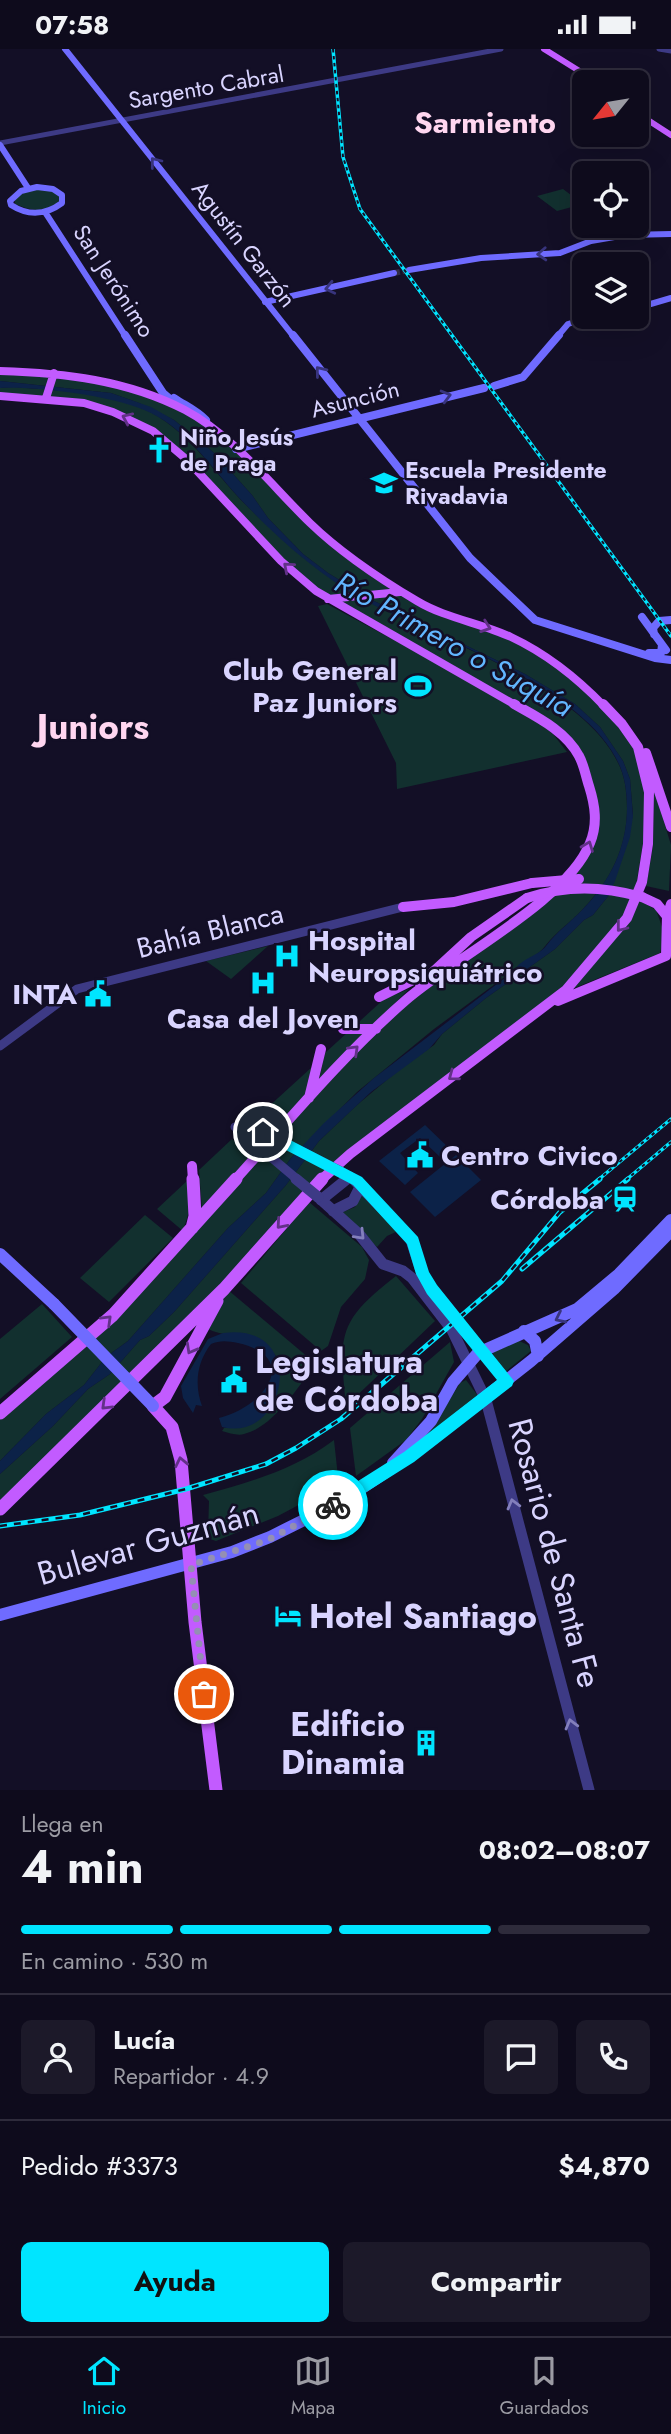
<!DOCTYPE html>
<html lang="es">
<head>
<meta charset="utf-8">
<style>
	:root { --surface:#0e0b1c; --page:#1c1929; --text:#f1f3f6; --muted:#9b9ba3; --line:#2e2b3b; --accent:#00e5ff }
	body { margin:0; font-family:Jost,sans-serif; background:var(--page); color:var(--text); height:100vh; display:flex; flex-direction:column; font-size:26px; white-space:nowrap }
	* { box-sizing:border-box; margin:0 }
	p { font-size:23px; color:var(--muted) }
	.icon { flex:none; width:38px; height:38px; fill:none; stroke:currentColor; stroke-width:2; stroke-linecap:round; stroke-linejoin:round }
	.map { position:relative; height:1741px; overflow:hidden }
	.side { display:flex; flex-direction:column; background:var(--surface); flex:1 }
	.side>* { flex:none }
	.needle { width:46px; rotate:240deg }
	.fabs { position:absolute; left:572px; top:21px; display:grid; gap:14px }
	.fabs a { display:grid; place-items:center; width:77px; height:77px; border-radius:10px; background:var(--surface); box-shadow:0 7px 28px #0002,0 0 0 2px var(--line); font-size:35px }
	.pin { position:absolute; display:grid; place-items:center; width:60px; height:60px; color:#fff; margin:-30px; border:4px solid #fff; border-radius:50%; box-shadow:0 2px 7px #0007 }
	.courier { position:absolute; display:grid; place-items:center; width:70px; height:70px; margin:-35px; border:5px solid #00e5ff; border-radius:50%; background:#fff; color:#222; box-shadow:0 2px 9px #0007 }
	.summary em { font-style:normal; font-weight:700 }
	.summary div { display:flex; flex-direction:column-reverse }
	.summary { display:flex; align-items:center; justify-content:space-between; height:119px; padding:0 21px }
	h1 { font-size:46px; font-weight:700; line-height:52px }
	.bar { display:grid; grid-template-columns:repeat(4,1fr); gap:10px 7px; align-content:center; height:84px; padding:0 21px }
	.bar i { height:9px; border-radius:5px; background:var(--line) }
	.bar .current { background:var(--accent) }
	.bar p { grid-column:span 4 }
	.line { display:flex; align-items:center; gap:18px; padding:0 21px; border-top:2px solid var(--line) }
	.line div { flex:1 }
	.round { display:grid; place-items:center; flex:none; width:74px; height:74px; border-radius:10px; background:var(--page) }
	.cta { display:flex; gap:14px; margin-top:auto; padding:14px 21px }
	.cta a { flex:1; height:80px; border-radius:10px; background:var(--accent); color:#111; font-size:28px; font-weight:700; line-height:80px; text-align:center }
	.cta a+a { background:var(--page); color:var(--text) }
	.status { display:flex; justify-content:space-between; align-items:center; height:49px; padding:0 35px; background:var(--surface); direction:ltr }
	.status svg { height:19px; fill:currentColor }
	.menu { display:flex; justify-content:space-around; align-items:center; height:98px; border-top:2px solid var(--line); background:var(--surface); font-size:19px; color:var(--muted) }
	.menu a { display:grid; justify-items:center; gap:4px }
	.menu .current { color:var(--accent) }
	.map>svg:first-child { display:block }
	.green { fill:#12302f }
	.water { fill:#0c2248 }
	.lines { fill:none; stroke-linecap:round; stroke-linejoin:round }
	.secondary-tunnel { stroke:#312d47; stroke-width:6; stroke-dasharray:6 2.5; stroke-linecap:butt }
	.tertiary-far2 { stroke:#3d3a85; stroke-width:5 }
	.tertiary-far1 { stroke:#3d3a85; stroke-width:9 }
	.tertiary { stroke:#3d3a85; stroke-width:11 }
	.secondary-far2 { stroke:#6f6bff; stroke-width:6 }
	.secondary-far1 { stroke:#6f6bff; stroke-width:8 }
	.secondary { stroke:#6f6bff; stroke-width:12 }
	.primary-far3 { stroke:#c25bff; stroke-width:6 }
	.primary-far2 { stroke:#c25bff; stroke-width:8 }
	.primary-far1 { stroke:#c25bff; stroke-width:10 }
	.primary { stroke:#c25bff; stroke-width:13 }
	.rail-far1-casing { stroke:#00e5ff; stroke-width:3.5 }
	.rail-casing { stroke:#00e5ff; stroke-width:5 }
	.rail-far1 { stroke:#130f26; stroke-width:2; stroke-dasharray:3.5; stroke-linecap:butt }
	.rail { stroke:#130f26; stroke-width:2.5; stroke-dasharray:7; stroke-linecap:butt }
	.tertiary-bridge-far1 { stroke:#3d3a85; stroke-width:9 }
	.tertiary-bridge { stroke:#3d3a85; stroke-width:11 }
	.secondary-bridge { stroke:#6f6bff; stroke-width:12 }
	.primary-bridge { stroke:#c25bff; stroke-width:10 }
	.oneway { stroke:#38347d }
	.oneway2 { stroke:#623188 }
	.oneway3 { stroke:#837fbc }
	.route { fill:#00e5ff }
	.done { stroke:#948fb3; stroke-width:7; stroke-dasharray:0 12.6 }
	.labels { text-anchor:middle; dominant-baseline:central; stroke-width:5; stroke-linejoin:round; paint-order:stroke }
	.far-street-label { font-size:23px; fill:#d9d4ff; stroke:#130f26 }
	.far-poi-label { font-size:23px; font-weight:bold; fill:#d9d4ff; stroke:#130f26; text-anchor:start }
	.poi-label { font-size:28px; font-weight:bold; fill:#d9d4ff; stroke:#130f26; text-anchor:end }
	.street-label { font-size:28px; fill:#d9d4ff; stroke:#130f26 }
	.far-district-label { font-size:30px; font-weight:bold; fill:#ffd6f0; stroke:#130f26 }
	.water-label { font-size:30px; font-style:italic; fill:#62b6ff; stroke:#130f26 }
	.near-poi-label { font-size:33px; font-weight:bold; fill:#d9d4ff; stroke:#130f26; text-anchor:start }
	.near-street-label { font-size:33px; fill:#d9d4ff; stroke:#130f26 }
	.district-label { font-size:35px; font-weight:bold; fill:#ffd6f0; stroke:#130f26 }
</style>
</head>
<body>
<div class="status"><b>07:58</b><svg viewBox="0 0 49 12"><path d="M0 12V9h3v3zM5 12V6h3v6zM10 12V3h3v9zM15 12V0h3v12zM26 1h20v11H26zM47 4h2v5h-2z"/></svg></div>
<div class="map">
<svg width="671" height="1741" viewBox="0 0 671 1741">
	<rect width="100%" height="100%" fill="#130f26"/>
	<path class="green" d="M31,140l22,2 7,6v3c-13,14 -29,11 -45,4v-7z
		M563,140l20,15 -26,7 -20,-15z
		M0,322l67,4 86,21 53,28 107,102 98,72 87,34 74,43 61,64 17,62 -18,109 -66,80 -216,164 -350,355v-35l53,-48 35,-37 22,-15 30,-34 9,-4 25,-24 112,-127 33,-44 38,-36 44,-37 33,-23 8,-11 44,-36 69,-49 29,-29 9,-5 16,-20 24,-80 -3,-36 -7,-18 -23,-34 -25,-23 -50,-30 -151,-73 -46,-28 -25,-19 -35,-36 -16,-23 -39,-43 -39,-32 -35,-17 -28,-10 -111,-12z
		M13,338c42,3 101,6 139,26 40,22 62,60 94,92 37,36 74,70 119,95 72,39 244,95 260,184 8,49 -8,90 -42,125 -12,13 -27,23 -37,36 -8,12 -23,15 -32,25l-80,59 -77,63 -66,66 -25,35 -38,35 -100,113 -22,16 -22,28 -38,29 -46,47v-48l98,-85 309,-329 137,-101 40,-41 11,-53 -28,-65 -251,-148 -156,-155 -63,-30 -97,-10v-8z
		M327,555l191,103 35,27 14,18 -170,37 -1,-26 -78,-157z
		M654,740l17,56 -2,46 -23,-5 7,-39z
		M639,851l17,10 9,25 -5,18 -88,36z
		M268,897l-37,33 -25,-18z
		M409,940l-90,91 6,-27 59,-54z
		M312,1018l-2,26 -38,41 -17,-9v-6z
		M232,1090l20,16 -50,55 -3,-40z
		M188,1131l1,32 -6,19 -26,-22z
		M362,1145l36,37 -11,5 -10,11 -36,-34 14,-6z
		M309,1153l53,45 7,13 -4,19 -24,28 -13,39 -7,5 -80,-68z
		M145,1166l28,23 -64,64 -29,-24z
		M396,1227l39,45 -89,85c-7,-72 -9,-84 50,-130z
		M228,1241l87,73c-15,23 -43,65 -71,71 -6,2 -15,-1 -22,-3l2,-3c20,1 36,-8 48,-23l4,-49c-27,-34 -42,-13 -70,-28z
		M42,1255l30,33 -72,62v-60z
		M515,1290l13,6 3,6 -26,21 -14,-21z
		M450,1293l4,20 -32,57 -16,21 -50,36 -6,-48z
		M466,1331l12,16 -49,37 31,-50z
		M334,1391l4,37 -2,8 -58,31 -62,25 -6,-2 -2,-4 1,-34 -6,-6c47,-13 91,-25 131,-55z"/>
	<path class="water" d="M0,332l111,12 40,14 23,13 39,32 39,43 16,23 35,36 25,19 46,28 151,73 50,30 25,23 23,34 7,18 3,37 -3,21 -15,44 -6,14 -16,20 -9,5 -29,29 -69,49 -44,36 -13,15 -58,43 -52,49 -33,44 -112,127 -25,24 -9,4 -30,34 -22,15 -35,37 -53,48v-13l46,-47 38,-29 22,-28 22,-16 100,-113 38,-35 25,-35 33,-35 50,-45 140,-107c7,-13 23,-14 32,-25 10,-14 25,-24 37,-37 33,-34 50,-76 42,-125 -15,-90 -188,-145 -261,-184 -45,-25 -83,-59 -119,-96 -31,-32 -54,-71 -94,-91 -33,-17 -114,-27 -151,-25z
		M425,1076l26,25 -11,7 -20,-19 -20,15 18,20 -13,12 -26,-24z
		M456,1106l25,25 -46,37 -25,-25z
		M223,1284c86,-12 65,111 -1,94l-3,-9c43,-10 84,-60 19,-75 -10,-2 -18,-3 -27,1 -14,18 -17,40 -9,62l-6,-1 -3,8 -10,-15 -2,-12 27,-47z"/>
	<g class="lines">
		<path class="secondary-tunnel" d="M394,224l15,-3"/>
		<path class="tertiary-far2" d="M659,0l12,2
			M0,94l501,-94"/>
		<path class="tertiary-far1" d="M0,997l77,-57 326,-82
			M235,1078l28,5
			M341,1122l15,9
			M345,1131l5,-4"/>
		<path class="tertiary" d="M353,1130l57,58 12,37 10,16 75,91
			M318,1148l41,37 24,30 20,7 9,7 40,52 34,70 103,390
			M321,1151l26,-21
			M333,1162l20,-10 8,-16"/>
		<path class="secondary-far2" d="M65,0l229,288
			M0,96l28,43
			M37,138l16,2 9,6v8c-16,12 -34,13 -51,2l-1,-4 11,-10z
			M45,163l81,125
			M409,221l72,-12 79,-5 31,-12 35,-6 45,-1
			M265,253l129,-29
			M637,259l34,-10
			M557,288l11,-13 23,-7"/>
		<path class="secondary-far1" d="M125,286l38,58 13,11
			M293,286l177,223 65,62 120,38 16,2
			M494,337l29,-9 36,-42
			M174,349c12,8 22,12 32,22
			M236,400l248,-61
			M642,568l24,33
			M654,585l-1,-6 6,-7 12,-1
			M649,604h12l1,-8"/>
		<path class="secondary" d="M0,1205l54,50
			M524,1282l11,10 3,15
			M393,1414l38,-42 22,-39 25,-29 99,-44 42,-35 52,-54
			M0,1566l232,-63 38,-15 74,-37 69,-46 118,-93 83,-72 57,-58"/>
		<path class="primary-far3" d="M544,0l53,33
			M637,64l34,22"/>
		<path class="primary-far2" d="M0,322c64,2 127,9 185,39 49,26 86,75 125,113 31,30 70,56 107,78 28,17 64,22 94,36 34,16 67,42 93,69
			M0,347l84,7 29,9 40,19 33,28 95,102 35,30 201,115
			M46,349l8,-25
			M328,550l72,-7"/>
		<path class="primary-far1" d="M646,704l25,74
			M642,848l15,7 9,11
			M403,858l51,-5 78,-19
			M420,935l51,-47 56,-39
			M379,948l46,-23
			M558,952l108,-45 1,-40 4,-12
			M343,980h33
			M309,1049l12,-49
			M192,1117l1,14
			M235,1131c55,-61 109,-126 171,-180 48,-42 162,-100 184,-157 8,-19 5,-38 -1,-57 -3,-9 -5,-21 -10,-30 -13,-25 -42,-39 -65,-52
			M321,1131l29,-26 216,-164 61,-72 15,-36 6,-38 1,-52 -11,-45 -16,-23 -19,-20"/>
		<path class="primary" d="M192,1179l3,-12 -2,-37
			M0,1364l113,-98 123,-136
			M0,1460l224,-220 98,-110
			M216,1741l-21,-168 -14,-162 -9,-33 -19,-21 12,-9 52,-96"/>
		<g class="rail-far1-casing">
			<path id="rail-far1" d="M333,0l10,108 17,52 311,427
				M598,1131l73,-61
				M626,1131l45,-38"/>
		</g>
		<g class="rail-casing">
			<path id="rail" d="M522,1220l106,-90
				M0,1477l80,-11 106,-26 80,-25 30,-16 45,-29 161,-138 58,-69 40,-33"/>
		</g>
		<use href="#rail-far1" class="rail-far1"/>
		<use href="#rail" class="rail"/>
		<path class="tertiary-bridge-far1" d="M263,1083l78,39
			M253,1093l45,38"/>
		<path class="tertiary-bridge" d="M296,1130l22,18"/>
		<path class="secondary-bridge" d="M54,1255l99,102"/>
		<path class="primary-bridge" d="M532,834l47,-4
			M527,849c40,-13 75,-12 115,-1"/>
	</g>
	<defs><path id="oneway-chevron" d="M-2-3.5L2.5 0L-2 3.5" fill="none" stroke-width="1.6" stroke-linecap="round" stroke-linejoin="round" transform="scale(1.75)"/></defs>
	<g class="oneway">
		<use href="#oneway-chevron" transform="translate(155 113) rotate(-128)"/>
		<use href="#oneway-chevron" transform="translate(542 205) rotate(177)"/>
		<use href="#oneway-chevron" transform="translate(330 239) rotate(167)"/>
		<use href="#oneway-chevron" transform="translate(320 322) rotate(-129)"/>
		<use href="#oneway-chevron" transform="translate(446 347) rotate(-15)"/>
		<use href="#oneway-chevron" transform="translate(560 1269) rotate(154)"/>
	</g>
	<g class="oneway2">
		<use href="#oneway-chevron" transform="translate(127 369) rotate(-156)"/>
		<use href="#oneway-chevron" transform="translate(288 518) rotate(-139)"/>
		<use href="#oneway-chevron" transform="translate(486 578) rotate(19)"/>
		<use href="#oneway-chevron" transform="translate(588 797) rotate(-69)"/>
		<use href="#oneway-chevron" transform="translate(621 878) rotate(128)"/>
		<use href="#oneway-chevron" transform="translate(354 1001) rotate(-44)"/>
		<use href="#oneway-chevron" transform="translate(453 1027) rotate(143)"/>
		<use href="#oneway-chevron" transform="translate(281 1175) rotate(131)"/>
		<use href="#oneway-chevron" transform="translate(107 1271) rotate(-44)"/>
		<use href="#oneway-chevron" transform="translate(191 1300) rotate(119)"/>
		<use href="#oneway-chevron" transform="translate(106 1356) rotate(136)"/>
		<use href="#oneway-chevron" transform="translate(181 1413) rotate(-102)"/>
	</g>
	<g class="oneway3">
		<use href="#oneway-chevron" transform="translate(360 1186) rotate(46)"/>
		<use href="#oneway-chevron" transform="translate(513 1455) rotate(-105)"/>
		<use href="#oneway-chevron" transform="translate(571 1675) rotate(-105)"/>
	</g>
	<path class="route" d="M263,1077l99,51 56,60 11,35 8,13 77,96 -2,5 -98,76 -81,51 -5,-2 -3,-6 3,-5 76,-48 93,-72 -70,-86 -11,-20 -9,-30 -54,-59 -94,-49v-8z"/>
	<g class="lines">
		<path class="done" d="M204,1645l-13,-129 77,-25 65,-35"/>
	</g>
	<defs>
		<g id="church-bare" transform="scale(2.1)"><path d="M-1.2-6h2.4v3.5h3.3v2.4h-3.3V6h-2.4V-.1h-3.3v-2.4h3.3Z" fill="#00e5ff" stroke="#130f26" stroke-width="2.5" paint-order="stroke"/></g>
		<g id="school-bare" transform="scale(2.1)"><path d="M0-5L7-2L0 1L-7-2ZM-4 1L0 2.5L4 1V4Q0 6-4 4Z" fill="#00e5ff" stroke="#130f26" stroke-width="2.5" paint-order="stroke"/></g>
		<g id="stadium-bare" transform="scale(2.1)"><path d="M0-5a6.5 5 0 1 0 0 10a6.5 5 0 1 0 0-10ZM-3.5-1.8h7v3.6h-7Z" fill="#00e5ff" stroke="#130f26" stroke-width="2.5" paint-order="stroke"/></g>
		<g id="hospital-bare" transform="scale(2.1)"><path d="M-5-5h3v3.5h4V-5h3V5h-3V1.5h-4V5h-3Z" fill="#00e5ff" stroke="#130f26" stroke-width="2.5" paint-order="stroke"/></g>
		<g id="civic-bare" transform="scale(2.1)"><path d="M-.6-6.5H3V-4.5H.6V-3L4-1V1h2V6H-6V1h2V-1L-.6-3ZM-1.2 2.5V6h2.4V2.5Z" fill="#00e5ff" stroke="#130f26" stroke-width="2.5" paint-order="stroke"/></g>
		<g id="station-bare" transform="scale(2.1)"><path d="M-3-6H3Q5-6 5-4V2Q5 4 3 4L4.5 6H3L1.5 4h-3L-3 6H-4.5L-3 4Q-5 4-5 2V-4Q-5-6-3-6ZM-3.5-4v3h7v-3ZM-3.5 1v1.5H-2V1ZM2 1v1.5H3.5V1Z" fill="#00e5ff" stroke="#130f26" stroke-width="2.5" paint-order="stroke"/></g>
		<g id="hotel-bare" transform="scale(2.1)"><path d="M-6-4.5h1.5V1H6V5H4.5V3h-9V5H-6ZM-4 0a1.8 1.8 0 1 1 3.6 0ZM.5 0V-2.5h3Q6-2.5 6 0Z" fill="#00e5ff" stroke="#130f26" stroke-width="2.5" paint-order="stroke"/></g>
		<g id="building-bare" transform="scale(2.1)"><path d="M-4-6H4V6H1V3H-1V6H-4ZM-2.5-4.3h1.7v1.8h-1.7ZM.8-4.3h1.7v1.8H.8ZM-2.5-1h1.7V.8h-1.7ZM.8-1h1.7V.8H.8Z" fill="#00e5ff" stroke="#130f26" stroke-width="2.5" paint-order="stroke"/></g>
	</defs>
	<g fill-rule="evenodd">
		<use href="#church-bare" x="159" y="401"/>
		<use href="#school-bare" x="384" y="434"/>
		<use href="#stadium-bare" x="418" y="637"/>
		<use href="#hospital-bare" x="287" y="907"/>
		<use href="#hospital-bare" x="263" y="934"/>
		<use href="#civic-bare" x="98" y="945"/>
		<use href="#civic-bare" x="420" y="1106"/>
		<use href="#station-bare" x="625" y="1150"/>
		<use href="#civic-bare" x="234" y="1331"/>
		<use href="#hotel-bare" x="288" y="1567"/>
		<use href="#building-bare" x="426" y="1694"/>
	</g>
	<g class="labels">
		<g class="far-street-label">
			<text transform="translate(206 38) rotate(-10)">Sargento Cabral</text>
			<text transform="translate(244 195) rotate(52)">Agustín Garzón</text>
			<text transform="translate(114 232) rotate(57)">San Jerónimo</text>
			<text transform="translate(355 350) rotate(-14)">Asunción</text>
		</g>
		<g class="far-poi-label">
			<text x="180" y="388">Niño Jesús<tspan x="180" dy="26">de Praga</tspan></text>
			<text x="405" y="421">Escuela Presidente<tspan x="405" dy="26">Rivadavia</tspan></text>
		</g>
		<g class="poi-label">
			<text x="397" y="621">Club General<tspan x="397" dy="32">Paz Juniors</tspan></text>
			<text x="308" y="891" text-anchor="start">Hospital<tspan x="308" dy="32">Neuropsiquiátrico</tspan></text>
			<text x="77" y="945">INTA</text>
			<text x="263" y="969" text-anchor="middle">Casa del Joven</text>
			<text x="441" y="1106" text-anchor="start">Centro Civico</text>
			<text x="604" y="1150">Córdoba</text>
		</g>
		<g class="street-label">
			<text transform="translate(210 882) rotate(-14)">Bahía Blanca</text>
		</g>
		<g class="far-district-label">
			<text x="485" y="73">Sarmiento</text>
		</g>
		<g class="water-label">
			<text transform="translate(454 595) rotate(29)">Río Primero o Suquía</text>
		</g>
		<g class="near-poi-label">
			<text x="255" y="1312">Legislatura<tspan x="255" dy="38">de Córdoba</tspan></text>
			<text x="309" y="1567">Hotel Santiago</text>
			<text x="405" y="1675" text-anchor="end">Edificio<tspan x="405" dy="38">Dinamia</tspan></text>
		</g>
		<g class="near-street-label">
			<text transform="translate(148 1494) rotate(-16)">Bulevar Guzmán</text>
			<text transform="translate(555 1504) rotate(75)">Rosario de Santa Fe</text>
		</g>
		<g class="district-label">
			<text x="93" y="678">Juniors</text>
		</g>
	</g>
</svg>
<div class="fabs">
<a><svg class="needle" viewBox="-14 -14 28 28"><path d="M0-13l5 13h-10z" fill="#e53935"/><path d="M0 13l5-13h-10z" fill="#9b9ba3"/></svg></a>
<a><svg class="icon" aria-label="locate" viewBox="0 0 24 24"><circle cx="12" cy="12" r="6"/><path d="M12 2v4M12 18v4M2 12h4M18 12h4"/></svg></a>
<a><svg class="icon" aria-label="layers" viewBox="0 0 24 24"><path d="M12 4l9 5-9 5-9-5zM3 14l9 5 9-5"/></svg></a>
</div>
<div class="pin" style="left:204px;top:1645px;background:#ea580c"><svg class="icon" aria-label="bag" viewBox="0 0 24 24"><path d="M5 8h14l-1 12H6zM9 8a3 3 0 0 1 6 0"/></svg></div>
<div class="pin" style="left:263px;top:1083px;background:#1f2937"><svg class="icon" aria-label="home" viewBox="0 0 24 24"><path d="M3 11l9-7 9 7M6 9v11h12V9"/></svg></div>
<div class="courier" style="left:333px;top:1456px"><svg class="icon" aria-label="bike" viewBox="0 0 24 24"><circle cx="6" cy="16" r="4"/><circle cx="18" cy="16" r="4"/><path d="M6 16l4-8h5l3 8M10 8l3 8H6M13 5h3"/></svg></div>
</div>
<section class="side">
<div class="summary"><div><h1>4 min</h1><p>Llega en</p></div><em>08:02–08:07</em></div>
<div class="bar"><i class="current"></i><i class="current"></i><i class="current"></i><i></i><p>En camino · 530 m</p></div>
<div class="line" style="height:126px"><a class="round"><svg class="icon" aria-label="person" viewBox="0 0 24 24"><circle cx="12" cy="8" r="4"/><path d="M4 21q1-7 8-7t8 7"/></svg></a><div><b>Lucía</b><p>Repartidor · 4.9</p></div><a class="round"><svg class="icon" aria-label="chat" viewBox="0 0 24 24"><path d="M4 5h16v11H9l-5 4z"/></svg></a><a class="round"><svg class="icon" aria-label="phone" viewBox="0 0 24 24"><path d="M5 4h4l2 5-3 2q2 4 5 5l2-3 5 2v4C11 20 4 13 5 4z"/></svg></a></div>
<div class="line" style="height:91px"><div>Pedido #3373</div><b>$4,870</b></div>
<div class="cta"><a>Ayuda</a><a>Compartir</a></div>
</section>
<nav class="menu">
<a class="current"><svg class="icon" aria-label="home" viewBox="0 0 24 24"><path d="M3 11l9-7 9 7M6 9v11h12V9"/></svg>Inicio</a>
<a><svg class="icon" aria-label="map" viewBox="0 0 24 24"><path d="M3 6l6-2 6 2 6-2v14l-6 2-6-2-6 2zM9 4v14M15 6v14"/></svg>Mapa</a>
<a><svg class="icon" aria-label="saved" viewBox="0 0 24 24"><path d="M7 4h10v16l-5-4-5 4z"/></svg>Guardados</a>
</nav>
</body>
</html>
